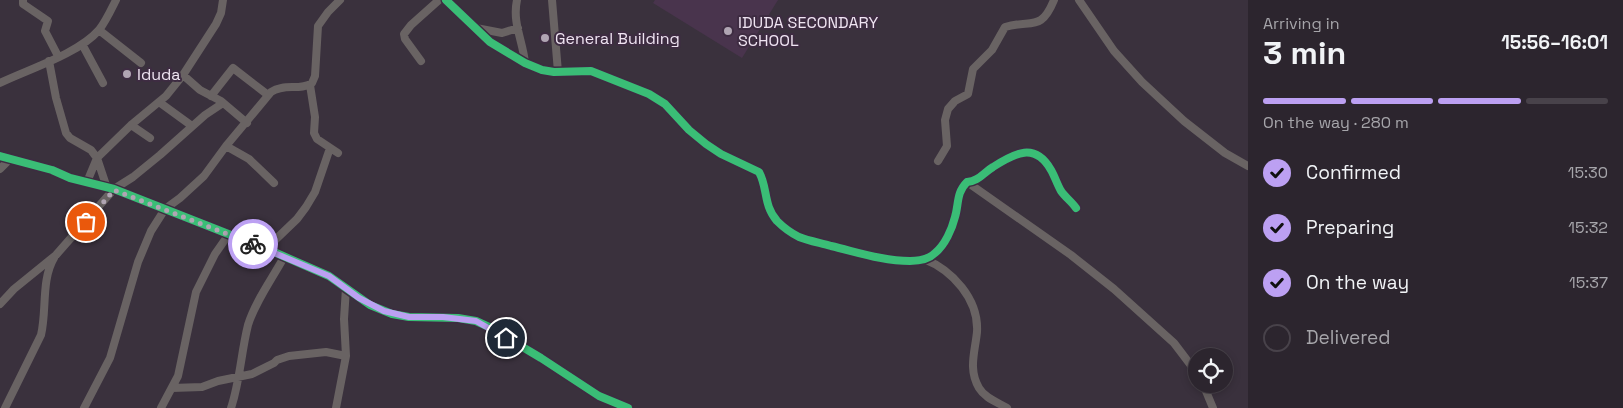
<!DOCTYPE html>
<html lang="en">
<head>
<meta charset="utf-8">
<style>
	:root { --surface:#2c252e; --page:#38313a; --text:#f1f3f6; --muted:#a6a5aa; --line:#48424a; --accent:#bca0f2 }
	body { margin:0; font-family:"Space Grotesk",sans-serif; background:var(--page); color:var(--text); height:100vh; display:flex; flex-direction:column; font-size:19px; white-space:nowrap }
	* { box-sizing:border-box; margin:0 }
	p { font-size:16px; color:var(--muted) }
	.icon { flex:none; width:28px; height:28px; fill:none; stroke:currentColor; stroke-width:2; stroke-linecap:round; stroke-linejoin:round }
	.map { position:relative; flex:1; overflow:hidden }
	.drawer { display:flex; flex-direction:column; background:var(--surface); width:375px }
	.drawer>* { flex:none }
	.fabs { position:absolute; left:1188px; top:348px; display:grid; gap:10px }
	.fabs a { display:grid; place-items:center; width:45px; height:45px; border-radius:50%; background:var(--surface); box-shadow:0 2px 8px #0003,0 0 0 1px var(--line); font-size:25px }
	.pin { position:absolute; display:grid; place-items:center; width:42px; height:42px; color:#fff; margin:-21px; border:2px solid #fff; border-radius:50%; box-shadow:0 1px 5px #0007 }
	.courier { position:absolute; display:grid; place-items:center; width:50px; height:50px; margin:-25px; border:4px solid #bca0f2; border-radius:50%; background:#fff; color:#222; box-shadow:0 1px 6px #0007 }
	.overview em { font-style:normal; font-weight:700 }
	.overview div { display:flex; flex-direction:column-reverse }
	.overview { display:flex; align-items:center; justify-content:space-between; height:85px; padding:0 15px }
	h1 { font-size:32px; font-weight:700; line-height:38px }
	.bar { display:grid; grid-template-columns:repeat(4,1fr); gap:8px 5px; align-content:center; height:60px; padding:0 15px }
	.bar i { height:6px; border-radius:4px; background:var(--line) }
	.bar .on { background:var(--accent) }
	.bar p { grid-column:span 4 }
	ol { padding:0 15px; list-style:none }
	li { display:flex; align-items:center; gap:15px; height:55px }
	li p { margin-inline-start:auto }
	li .icon { padding:5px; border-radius:50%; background:var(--accent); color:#111; stroke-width:4 }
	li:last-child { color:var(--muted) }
	li i { width:28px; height:28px; border:2px solid var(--line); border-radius:50% }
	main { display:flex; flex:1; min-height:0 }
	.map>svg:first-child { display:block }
	.built { fill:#49344d }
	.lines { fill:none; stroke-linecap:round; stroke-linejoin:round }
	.minor { stroke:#696363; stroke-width:8 }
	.cycleway-casing { stroke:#3e2c42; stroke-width:11 }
	.cycleway { stroke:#3abd76; stroke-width:8 }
	.done { stroke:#b0a5b3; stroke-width:5; stroke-dasharray:0 9 }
	.route { stroke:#bca0f2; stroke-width:6 }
	.poi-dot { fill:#b0a5b3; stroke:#3e2c42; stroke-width:2 }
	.labels { text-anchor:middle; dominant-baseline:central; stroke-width:4; stroke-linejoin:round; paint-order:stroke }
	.poi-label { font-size:16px; fill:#efe4f2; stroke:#3e2c42; text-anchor:start }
</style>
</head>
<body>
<main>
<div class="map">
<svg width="1248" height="408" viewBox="0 0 1248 408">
	<rect width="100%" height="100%" fill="#3a313d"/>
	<path class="built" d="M655,0h123l-36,58 -89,-55z"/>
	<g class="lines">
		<path class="minor" d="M23,0v4l3,2 22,15 -3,10 13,25
			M446,0l44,42 35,21 17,7 12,2 37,-1 58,23 16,10 24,26 17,14 15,10 38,18c9,16 4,33 18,49 6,6 14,12 22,16 10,4 22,6 32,9 26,6 52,15 79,15 8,0 19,-2 25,-8 10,-8 17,-24 20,-36 4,-13 1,-24 12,-35 12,-1 16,-9 26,-15 22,-14 42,-25 58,3 4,7 6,14 10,21 4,6 11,11 15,17
			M517,0c-5,23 6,41 8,63
			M552,0l6,72
			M1079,0l35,51 28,31 42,39 41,32 23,13
			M476,28l26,5 16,-5
			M99,30l42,33
			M82,44l21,39
			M49,61l7,37 10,35 4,5 21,12 6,8 10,30
			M421,61l-16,-22 -1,-5 7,-9 28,-25
			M183,75l17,15 21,11 26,22
			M0,83c29,-14 78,-29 99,-53 7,-9 12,-20 17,-30
			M310,85l5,32 -1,16 3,6 21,14
			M211,96l22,-28 35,27
			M159,102l33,24
			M131,125l19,13
			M226,146l23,13 25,24
			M0,156l52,14 18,8 44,11 160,63 55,24 41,29 22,9 17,3 49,1 18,3 13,6 52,31 58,38 29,12
			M938,161l9,-15 -2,-26 3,-11 7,-8 13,-7 5,-25 19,-19 13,-23c27,-8 36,5 49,-27
			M0,169l10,-10
			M87,182l10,-24 34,-33 35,-29 17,-21 33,-51 5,-11 2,-13
			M967,182l104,73 43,34 60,54 22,29
			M274,252l-1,-10 24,-23 9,-12 9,-15 15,-44
			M924,259c28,11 55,40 53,73 -2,20 -9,37 2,56 6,10 18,14 28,20
			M0,304l14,-15 42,-34 58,-66 19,-12 27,-22 45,-40 18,-12
			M1203,384l10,24
			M172,388l30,-1 16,-6 34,-7 22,-11 3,-3 12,-4 37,-4 20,4
			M5,408l36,-73c6,-25 0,-55 13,-77
			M84,408l26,-50 28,-96 13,-31 14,-22 15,-11 24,-22 22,-30 45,-54c13,-9 29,-1 41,-9l3,-7 3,-50 10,-14 12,-12
			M161,408l17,-32 18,-84 19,-38 14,-20
			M231,408c9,-27 10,-55 17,-83 7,-23 24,-46 36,-68
			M336,408l10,-52 -2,-37 2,-31"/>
		<g class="cycleway-casing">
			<path id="cycleway" d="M446,0l44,42 35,21 17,7 12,2 37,-1 58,23 16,10 24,26 17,14 15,10 38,18c9,16 4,33 18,49 6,6 14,12 22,16 10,4 22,6 32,9 26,6 52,15 79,15 8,0 19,-2 25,-8 10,-8 17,-24 20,-36 4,-13 1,-24 12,-35 12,-1 16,-9 26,-15 22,-14 42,-25 58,3 4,7 6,14 10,21 4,6 11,11 15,17
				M0,156l52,14 18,8 44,11 160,63 55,24 41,29 22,9 17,3 49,1 18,3 13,6 52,31 58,38 29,12"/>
		</g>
		<use href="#cycleway" class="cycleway"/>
	</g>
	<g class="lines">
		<path class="done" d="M86,222l28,-32 139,54"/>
		<path class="route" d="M253,244l76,32 30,22 25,13 25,6h34l33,4 30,17"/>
	</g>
	<g class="poi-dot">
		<circle cx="728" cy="31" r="5"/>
		<circle cx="545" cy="38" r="5"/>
		<circle cx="127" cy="74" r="5"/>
	</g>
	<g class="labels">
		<g class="poi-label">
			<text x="738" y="22">IDUDA SECONDARY<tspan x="738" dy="18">SCHOOL</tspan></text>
			<text x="555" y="38">General Building</text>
			<text x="137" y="74">Iduda</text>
		</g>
	</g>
</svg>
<div class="fabs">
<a><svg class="icon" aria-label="locate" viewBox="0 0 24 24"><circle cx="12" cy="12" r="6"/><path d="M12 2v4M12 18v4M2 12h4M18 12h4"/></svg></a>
</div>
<div class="pin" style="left:86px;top:222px;background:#ea580c"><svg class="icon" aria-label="bag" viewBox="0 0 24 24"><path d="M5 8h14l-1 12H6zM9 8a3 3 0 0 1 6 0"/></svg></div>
<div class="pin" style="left:506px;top:338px;background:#1f2937"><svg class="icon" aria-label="home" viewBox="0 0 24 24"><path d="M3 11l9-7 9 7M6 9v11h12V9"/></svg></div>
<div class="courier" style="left:253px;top:244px"><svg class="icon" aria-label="bike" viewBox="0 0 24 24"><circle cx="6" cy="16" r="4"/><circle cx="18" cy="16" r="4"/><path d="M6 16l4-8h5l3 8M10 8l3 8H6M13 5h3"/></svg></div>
</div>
<section class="drawer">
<div class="overview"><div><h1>3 min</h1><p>Arriving in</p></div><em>15:56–16:01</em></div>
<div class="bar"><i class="on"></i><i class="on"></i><i class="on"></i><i></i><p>On the way · 280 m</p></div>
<ol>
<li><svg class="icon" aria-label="check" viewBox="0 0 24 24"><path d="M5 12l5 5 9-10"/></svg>Confirmed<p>15:30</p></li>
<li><svg class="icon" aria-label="check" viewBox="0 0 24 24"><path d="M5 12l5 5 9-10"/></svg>Preparing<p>15:32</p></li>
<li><svg class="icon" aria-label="check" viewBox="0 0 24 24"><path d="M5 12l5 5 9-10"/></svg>On the way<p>15:37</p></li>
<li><i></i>Delivered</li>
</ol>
</section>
</main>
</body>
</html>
